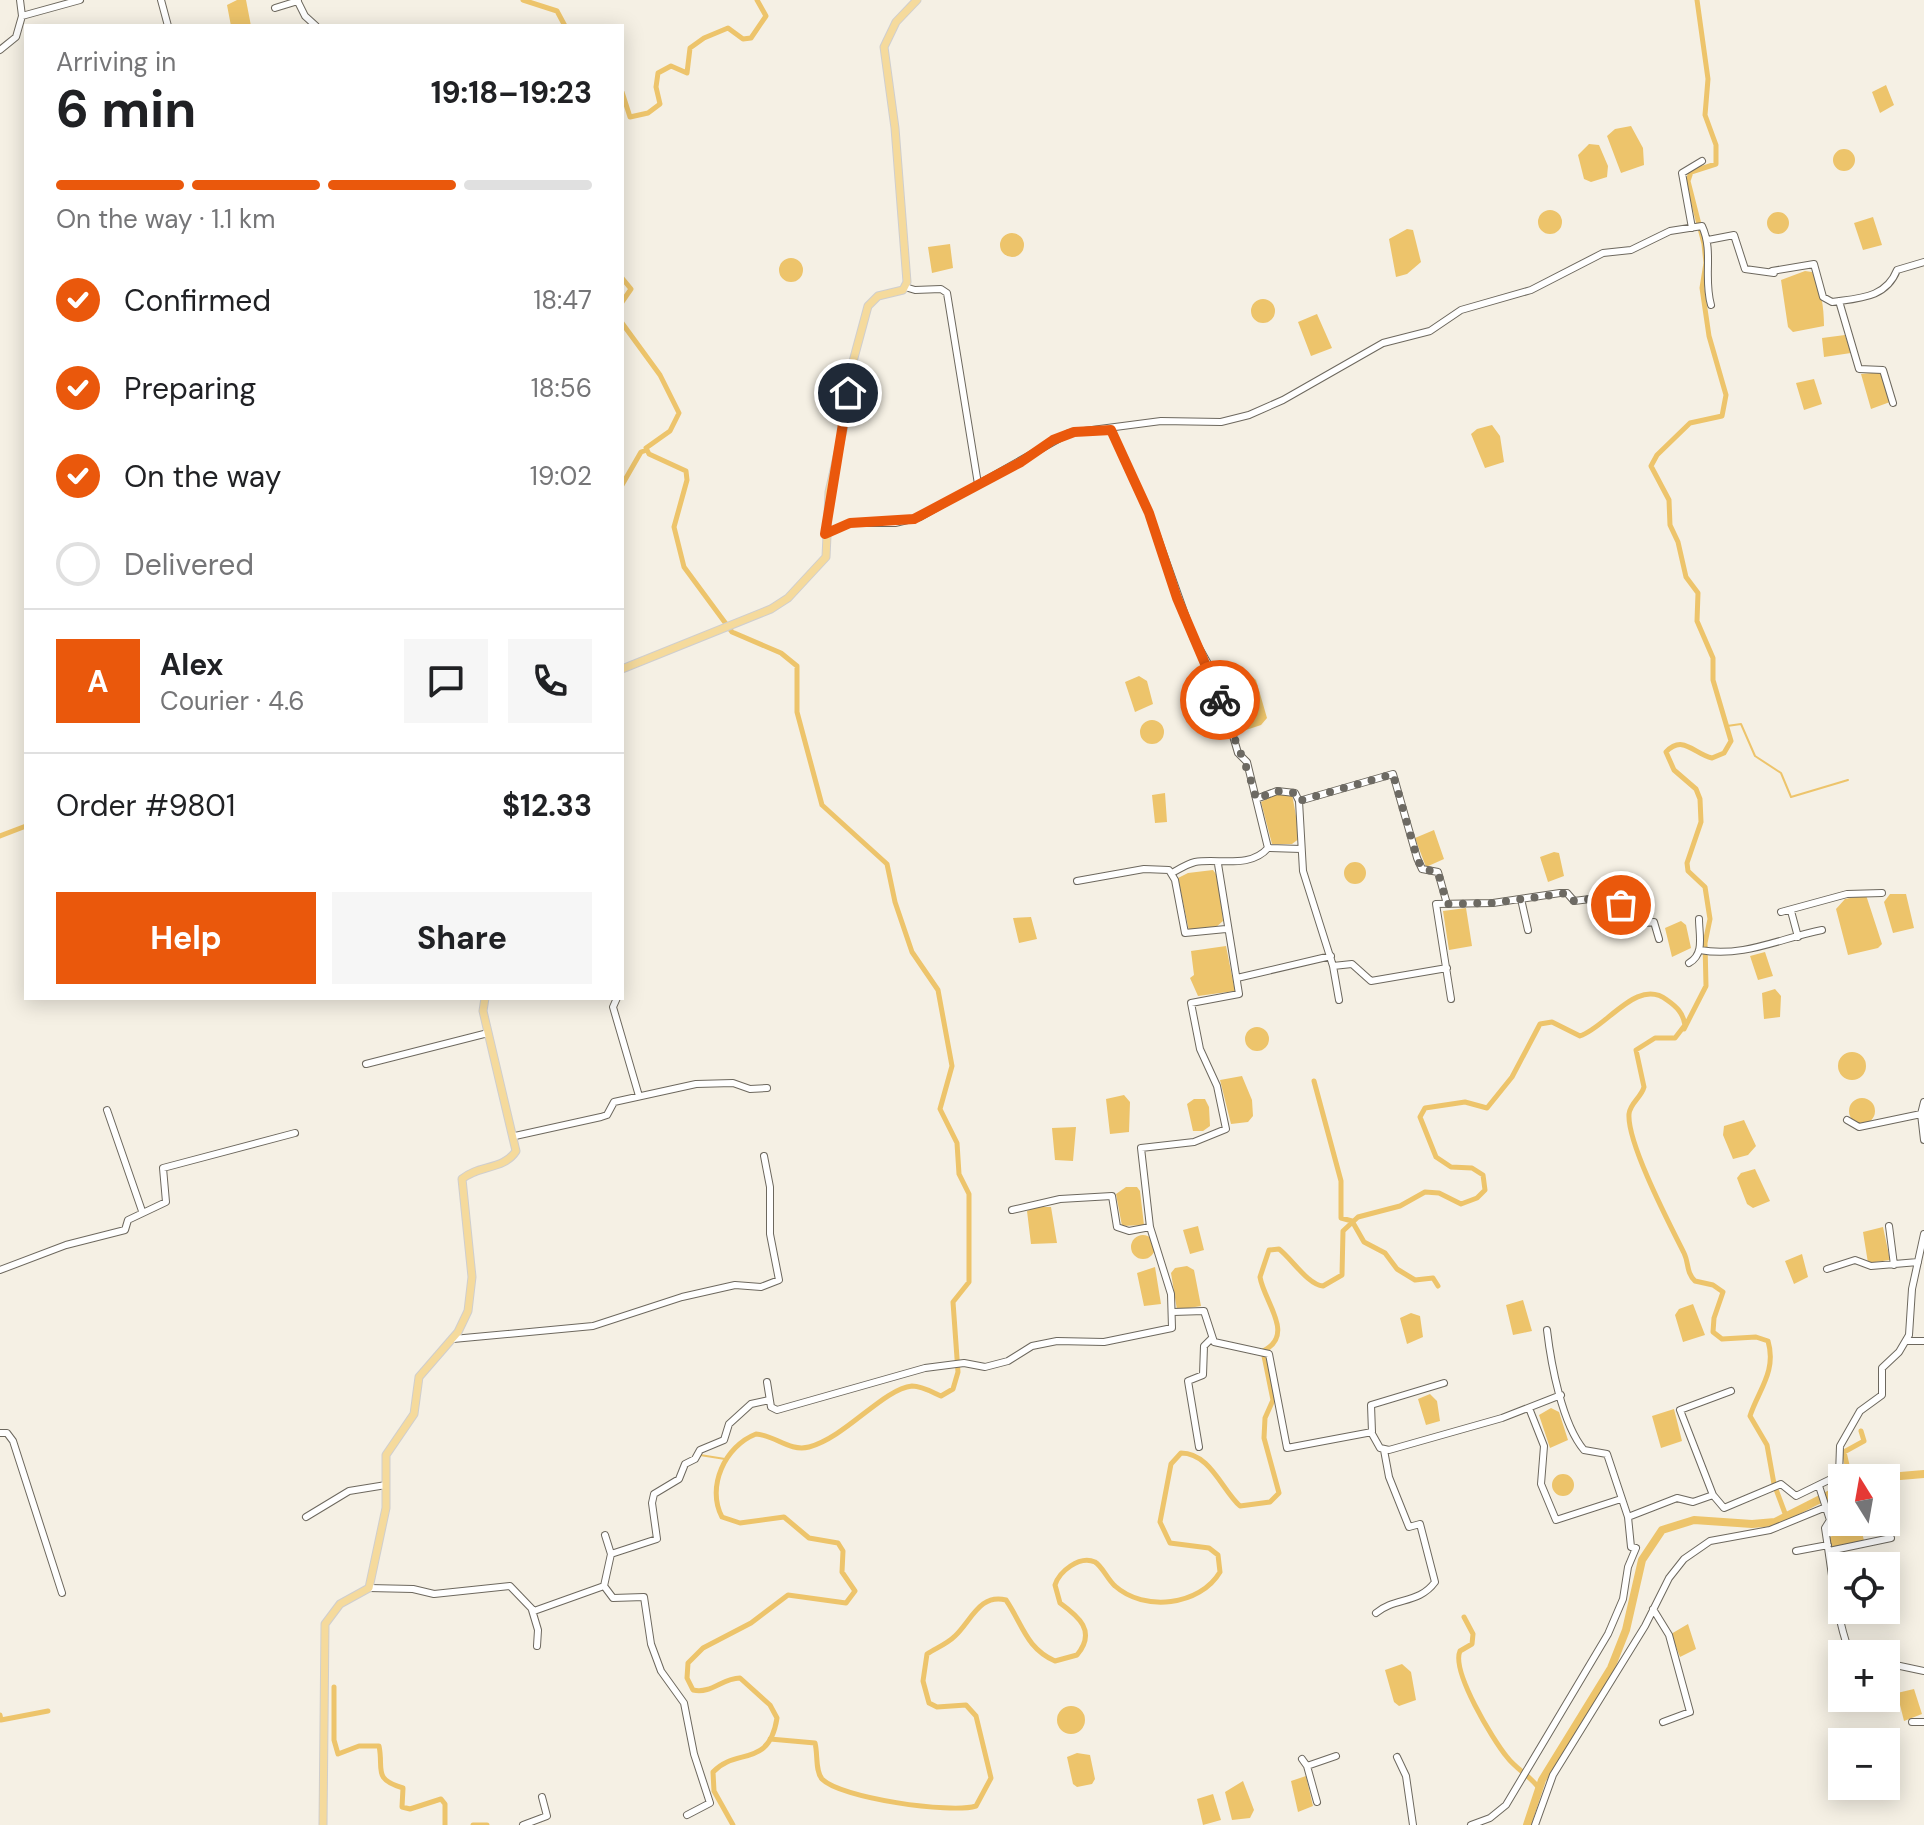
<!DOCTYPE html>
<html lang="en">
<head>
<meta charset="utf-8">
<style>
	:root { --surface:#fff; --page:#f6f6f6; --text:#202124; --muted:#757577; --line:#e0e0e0; --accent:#ea580c }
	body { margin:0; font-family:"DM Sans",sans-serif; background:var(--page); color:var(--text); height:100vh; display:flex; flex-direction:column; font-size:30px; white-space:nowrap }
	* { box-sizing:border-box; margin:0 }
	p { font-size:26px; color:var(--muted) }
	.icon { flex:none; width:44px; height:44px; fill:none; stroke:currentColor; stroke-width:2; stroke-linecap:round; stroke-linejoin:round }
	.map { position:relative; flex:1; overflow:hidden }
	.sheet { position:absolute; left:24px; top:24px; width:600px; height:976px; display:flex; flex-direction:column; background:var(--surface); border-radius:0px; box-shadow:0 4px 20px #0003 }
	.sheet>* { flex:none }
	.needle { width:52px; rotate:349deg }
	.buttons { position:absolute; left:1828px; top:1464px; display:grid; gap:16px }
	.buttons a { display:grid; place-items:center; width:72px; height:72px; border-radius:0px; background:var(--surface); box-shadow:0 4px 20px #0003; font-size:40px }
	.pin { position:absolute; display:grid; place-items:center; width:68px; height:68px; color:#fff; margin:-34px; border:4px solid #fff; border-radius:50%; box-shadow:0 2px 8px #0007 }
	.courier { position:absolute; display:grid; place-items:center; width:80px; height:80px; margin:-40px; border:6px solid #ea580c; border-radius:50%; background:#fff; color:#222; box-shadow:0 2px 10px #0007 }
	.head em { font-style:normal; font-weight:700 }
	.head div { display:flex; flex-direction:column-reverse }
	.head { display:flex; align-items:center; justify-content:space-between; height:136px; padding:0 32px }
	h1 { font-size:52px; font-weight:700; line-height:60px }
	.bar { display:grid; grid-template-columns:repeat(4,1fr); gap:12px 8px; align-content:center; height:96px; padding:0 32px }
	.bar i { height:10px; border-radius:6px; background:var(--line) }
	.bar .active { background:var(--accent) }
	.bar p { grid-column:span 4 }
	.line { display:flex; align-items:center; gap:20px; padding:0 32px; border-top:2px solid var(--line) }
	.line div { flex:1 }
	.round { display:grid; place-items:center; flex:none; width:84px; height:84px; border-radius:0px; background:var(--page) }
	ol { padding:0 32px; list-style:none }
	li { display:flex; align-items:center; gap:24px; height:88px }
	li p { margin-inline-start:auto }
	li .icon { padding:8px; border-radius:50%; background:var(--accent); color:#fff; stroke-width:4 }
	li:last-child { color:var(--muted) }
	li i { width:44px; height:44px; border:4px solid var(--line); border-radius:50% }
	.primary-button { display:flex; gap:16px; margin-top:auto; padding:16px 32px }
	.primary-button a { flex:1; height:92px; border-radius:0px; background:var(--accent); color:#fff; font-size:32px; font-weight:700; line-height:92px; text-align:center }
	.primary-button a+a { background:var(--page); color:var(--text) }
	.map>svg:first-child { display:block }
	.water { fill:#edc46b }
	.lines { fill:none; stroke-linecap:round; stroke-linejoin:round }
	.stream { stroke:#edc46b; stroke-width:2 }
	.canal { stroke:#edc46b; stroke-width:5 }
	.river { stroke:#edc46b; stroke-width:8 }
	.minor-casing { stroke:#6d685e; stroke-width:8 }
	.major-casing { stroke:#cfcece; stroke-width:9 }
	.minor { stroke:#fff; stroke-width:6 }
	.major { stroke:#f5da9c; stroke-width:7 }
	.done { stroke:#6d6a63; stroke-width:8; stroke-dasharray:0 14.4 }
	.route { stroke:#ea580c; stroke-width:10 }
</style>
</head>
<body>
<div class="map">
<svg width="1924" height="1825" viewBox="0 0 1924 1825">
	<rect width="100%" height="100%" fill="#f5f0e4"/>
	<path class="water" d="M237,0h9l5,26h-20l-4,-21z
		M1886,85l8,20 -14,8 -8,-21z
		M1631,126l12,22 1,17 -23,8 -14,-37 8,-7z
		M1589,144l10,1 9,21 -1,11 -16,5 -7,-3 -6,-24z
		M1833 160a11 11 0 1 1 22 0a11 11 0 1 1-22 0Z
		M1538 222a12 12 0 1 1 24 0a12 12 0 1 1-24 0Z
		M1767 223a11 11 0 1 1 22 0a11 11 0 1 1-22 0Z
		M1873,217l9,28 -19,5 -9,-27z
		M1407,229l6,1 8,32 -14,12 -11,3 -7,-38z
		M1000 245a12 12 0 1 1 24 0a12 12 0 1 1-24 0Z
		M950,244l3,24 -21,5 -4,-26z
		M779 270a12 12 0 1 1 24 0a12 12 0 1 1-24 0Z
		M1805,271l7,1c9,17 12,34 12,54l-31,6 -5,-5 -7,-47z
		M1251 311a12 12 0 1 1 24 0a12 12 0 1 1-24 0Z
		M1317,314l15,34 -21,8 -13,-34z
		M1845,335l6,18 -27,4 -2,-19z
		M1882,372l8,30 -19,7 -10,-35z
		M1814,379l8,25 -18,6 -8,-27z
		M1492,425l8,11 4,26 -19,6 -14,-34 6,-5z
		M1139,676l8,5 6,23 -18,8 -10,-30z
		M1242,677l9,-1 5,4 11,38 -6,7 -21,7 -17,-45 6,-8z
		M1140 732a12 12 0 1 1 24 0a12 12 0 1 1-24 0Z
		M1165,793l2,29 -12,1 -3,-28z
		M1276,794h16l8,44 -8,6h-20l-11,-42z
		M1434,830l10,29 -18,8 -11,-29z
		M1554,852l5,1 5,23 -16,6 -8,-25z
		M1344 873a11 11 0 1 1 22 0a11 11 0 1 1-22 0Z
		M1213,870l5,7 5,44 -8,7 -26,3 -11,-53 10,-5z
		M1890,894h16l8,34 -21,5 -9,-31z
		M1866,895l16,49 -4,4 -30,7 -12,-46 9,-10z
		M1466,908l6,38 -23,4 -6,-39z
		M1031,917l6,22 -18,4 -6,-25z
		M1681,921l5,4 5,23 -19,9 -7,-29z
		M1226,946l9,45 -37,5 -8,-18 4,-3 -3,-24z
		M1765,952l8,24 -15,4 -8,-24z
		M1775,989l6,7 -1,21 -16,2 -2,-26z
		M1245 1039a12 12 0 1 1 24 0a12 12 0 1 1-24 0Z
		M1838 1066a14 14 0 1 1 28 0a14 14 0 1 1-28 0Z
		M1242,1076l10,24 1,16 -5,6 -17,2 -11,-44z
		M1124,1095l6,7 -1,30 -19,2 -4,-35z
		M1849 1111a13 13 0 1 1 26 0a13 13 0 1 1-26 0Z
		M1194,1099h11l4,8 1,19 -7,5h-10l-6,-27z
		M1744,1120l12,26 -8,9 -15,4 -10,-24 1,-9z
		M1076,1127l-3,34 -18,-1 -3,-32z
		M1755,1169l15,32 -17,7 -6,-4 -10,-26 4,-5z
		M1126,1187h11l3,4 4,34 -22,1 -6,-32z
		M1035,1207h16l6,36 -26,1 -4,-33z
		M1198,1226l6,24 -14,4 -7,-24z
		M1883,1227l7,33 -22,3 -5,-31z
		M1131 1247a12 12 0 1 1 24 0a12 12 0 1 1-24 0Z
		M1802,1254l6,23 -14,7 -9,-23z
		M1187,1266l7,4 7,36 -24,4 -6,-37 4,-5z
		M1155,1267l6,37 -17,2 -7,-33z
		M1523,1300l9,31 -19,4 -7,-30z
		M1693,1304l12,31 -22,7 -8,-27 4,-6z
		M1411,1313l9,3 3,21 -16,7 -7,-26z
		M1430,1394l7,7 3,20 -14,4 -8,-26z
		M1551,1408l8,4 9,28 -18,8 -11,-33z
		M1674,1409l8,32 -21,7 -9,-32z
		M1552 1485a11 11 0 1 1 22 0a11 11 0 1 1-22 0Z
		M1842,1520l18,2 4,19 -32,8 -3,-11 4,-3v-12z
		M1688,1624l8,25 -16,8 -9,-23z
		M1402,1664l9,8 5,28 -17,6 -5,-4 -9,-32z
		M1914,1689l8,25 -18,7 -7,-28z
		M1057 1720a14 14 0 1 1 28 0a14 14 0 1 1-28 0Z
		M1077,1753l13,2 5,24 -3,5 -15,3 -4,-3 -6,-27z
		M1306,1776l7,30 -15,6 -7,-31z
		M1243,1781l11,29 -4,8 -18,2 -7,-28z
		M1213,1794l8,26 -18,5 -6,-26z"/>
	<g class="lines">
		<path class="stream" d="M1727,726l14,-2 14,32 26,17 10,24 57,-17
			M700,1455l25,4"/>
		<path class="canal" d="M523,0l34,11 8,15
			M622,92l8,25 18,-4 12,-9 -4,-17 2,-14 13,-7 16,7 3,-25 14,-10 24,-10 15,11 8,-1 15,-22 -9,-16
			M622,278l9,11 -9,13
			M622,323l38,52 19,38 -9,18 -24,17 3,6 37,17 1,9 -13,47 10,40 48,65 49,21 16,13v46l25,93 65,59 8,38 17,50 26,38 14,76 -12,43 17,34 2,31 10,20v88l-16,20 5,70 -5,17 -12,7c-9,-4 -19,-10 -29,-10 -29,3 -66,51 -103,61 -20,5 -34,-12 -53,-13 -31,12 -50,53 -34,83l18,6 44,-6 25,21 29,5 5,8 -1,21 13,19 -9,12 -58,-8 -37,28 -48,25 -15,15 -1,15 6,12c19,4 29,-12 47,-12l30,27 7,13c-8,51 -41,29 -64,54l1,19 19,34
			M622,485l19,-33 6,-2
			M0,836l26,-10
			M1684,1029l22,-43 -1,-43 5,-24 -5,-32 -17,-16 -1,-8 14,-41 -1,-23 -4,-10 -22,-19 -8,-18c17,-18 28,2 46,6l12,-5 7,-12 -18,-61v-22l-16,-37 1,-28 -12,-16 -8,-35 -8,-17 -1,-25 -18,-34 6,-11 33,-32 32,-7 4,-21 -17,-59 -7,-48 4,-25 -2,-19 -16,-63 3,-9 25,-8v-19l-11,-30 3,-36 -11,-79
			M1314,1081l27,100v37l11,3 12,21 21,11 12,16 18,11 18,-2 5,8
			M1850,1478l-6,-26 20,-11 -3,-10
			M1464,1617l9,17 -1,10 -12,7c-9,20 33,89 47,106 9,12 22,18 31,30
			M334,1687v53l4,14 21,-8h20c5,23 -7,33 24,42l-1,19 8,2 31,-10 4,5v21
			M0,1715l1,5 47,-9
			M770,1739l45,4c3,11 0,28 7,36 18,19 129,35 154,27l15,-28 -15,-62 -10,-11 -29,2 -8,-4 -6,-22 4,-27c9,-6 20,-10 28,-18 16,-15 25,-43 51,-36 17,25 20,48 49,61l22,-6c20,-24 1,-39 -17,-52l-5,-18c4,-13 24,-30 40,-23 7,4 13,18 20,24 29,26 85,20 105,-14l-2,-17 -9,-7 -39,-5 -10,-21 11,-58 10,-11c29,0 41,37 59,53l30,-4 9,-9 -15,-55 1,-20 8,-18 -10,-49c33,-16 1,-49 -3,-74l9,-27 10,-1c13,10 29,36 44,37l19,-11 1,-44 15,-14 42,-11 25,-14 14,1 22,11 16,-6 8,-8 -2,-15 -11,-7 -21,-1 -15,-10 -16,-40 5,-9 40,-6 22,6 25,-31 28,-53 12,-2 28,14c27,-9 57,-59 87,-36 10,7 16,13 18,25l-10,13h-20l-19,12 8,37c-3,11 -14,16 -15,27 -2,29 41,111 55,139 5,10 2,19 11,28l18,4 10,7 -9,26 -1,14 9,7 34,-2 12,4c9,30 -10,50 -18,75l17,29 7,39 12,32
			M473,1825h14"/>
		<path class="river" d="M1877,1478l47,-4
			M1527,1825l15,-45 69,-112 15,-38 16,-70 20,-30 32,-10 58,4 23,-2 67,-34"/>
		<g class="minor-casing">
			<path id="minor" d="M20,0l2,16 58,-16
				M161,0l7,26
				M297,0l8,16 11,10
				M275,8l23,-7
				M0,50l16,-13 6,-21
				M1692,228l-10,-55 20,-12
				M1708,240l26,-5 11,34 29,4
				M1772,271l42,-7 9,33 9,5c28,-4 54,-4 65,-32l27,-8
				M905,287l10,3 26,-1 6,4 31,191
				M1839,301l20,68 24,1 10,33
				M1111,430l38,83 44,124 23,41 22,75 9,9 21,86c-18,21 -50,10 -73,14 -8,2 -16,7 -23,11
				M825,534l25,-11h45l25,-6 149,-84 92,-12 60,1 28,-7 34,-15 100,-57 47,-12 31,-21 70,-20 72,-37 28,-3 39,-19 32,-5c12,26 1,51 9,79
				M1256,799l21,-8 18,2 4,8 94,-27 24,84 5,11 16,3 9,32
				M1299,801l4,70 30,95 6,34
				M1268,848l33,1
				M1077,881l67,-12 25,1 6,10 10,53 41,-4
				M1521,899l7,31
				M1791,911l7,26
				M1781,912l66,-18 35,-1
				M1700,950c43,8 81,-12 122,-20
				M1689,963c16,-9 10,-28 10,-44
				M1333,966l19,-2 19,17 76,-13
				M1237,978l94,-22
				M617,998l-4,9 26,89
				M1451,999l-15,-95 57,-1 67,-10h7l7,8 40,-5 13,29 27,-3 5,17
				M366,1064l122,-31
				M107,1110l35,101
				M1921,1114l3,-12
				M1847,1120l12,7 62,-13 3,26
				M515,1136l86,-19 6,-2 7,-13 82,-18 37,-1 17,6 17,-1
				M1012,1210l48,-11 52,-3 5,31 12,4 21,-4
				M1889,1226l5,39
				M1827,1269l28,-9 16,6 47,-4
				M0,1270l66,-25 59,-15 3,-10 38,-18 -3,-34 132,-35
				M1173,1312l31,-1 10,31 55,12 18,94 85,-16 -1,-27 73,-22
				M1547,1330c4,34 15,94 37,120l23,4 21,63
				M453,1339l140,-13 89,-29 53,-12 26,2 18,-7 -9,-46v-47l-6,-31
				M1906,1341h18
				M767,1382l4,25 6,3 148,-42 39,-5 21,4 23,-6 24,-15 25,-5 47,1 68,-14 -1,-34 -21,-67 -9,-79 53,-6 32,-13 -9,-43 -17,-37 -9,-46 48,-9 -21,-130
				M1529,1408l15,38 -3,38 15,36 65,-21
				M1371,1432l9,16 9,2 113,-32 59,-23
				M0,1433h7l6,8 49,152
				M1199,1447l-11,-66 15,-6 1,-29 7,-7
				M1819,1486l11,34 -5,8c7,43 10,85 25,126
				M1713,1495l-33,-85 51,-19
				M306,1517l43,-26 37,-6
				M1830,1520l12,-3
				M605,1535l6,19
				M1796,1551l32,-6
				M1829,1551l62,-13
				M604,1586l9,12 31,-1 7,47 10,27 23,32 10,51 16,49 -23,12
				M369,1588l44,1 21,5 76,-8 24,25 70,-25 7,-32 46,-15 -5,-36 2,-9 25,-15 6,-15 10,-5 5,-9 24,-10 5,-16 22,-20 18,-4
				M1653,1609l16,26 21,77 -27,10
				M532,1610l6,20 -1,16
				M1376,1613c19,-16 43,-9 59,-31l-15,-58 -11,3 -20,-50 -5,-27
				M1886,1663l38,8
				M1912,1722h12
				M1397,1757l9,19 7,49
				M1302,1759l5,7 10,36
				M1307,1766l29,-10
				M523,1825l24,-9 -5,-19
				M1471,1825l19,-7 16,-13 102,-171 15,-35 5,-32 8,-19 -5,-1 -3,-30 49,-19 16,4 20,-7 11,13 57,-24 15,12 43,-21 1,-29 20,-35 22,-16v-27l17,-16 10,-17 3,-46 12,-55
				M1535,1825l18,-50 92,-149 24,-48 15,-19 26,-18 60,-11 56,-23"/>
		</g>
		<g class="major-casing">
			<path id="major" d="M622,669l149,-60 17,-11 38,-41 3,-65 17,-75 2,-37 20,-74 10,-10 25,-6 4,-8 -12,-154 -11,-81 12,-25 21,-22
				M323,1825l2,-201 15,-20 29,-16 17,-80v-53l28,-41 5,-37 39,-45 10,-21 4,-34 -10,-98c16,-14 42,-9 54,-28l-33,-140 2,-13"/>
		</g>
		<use href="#minor" class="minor"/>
		<use href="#major" class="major"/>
	</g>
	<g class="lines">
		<path class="done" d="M1220,700c11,35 28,64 36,99l21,-8 18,2 4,8 94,-27 24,84 5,11 16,3 9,32 46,-1 74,-10 7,8 40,-5 7,9"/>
		<path class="route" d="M848,393l-23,141 25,-11 64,-4 107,-57 32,-22 21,-8 37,-2 38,83 28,85 29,68 10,12 4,22"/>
	</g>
</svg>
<div class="buttons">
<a><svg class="needle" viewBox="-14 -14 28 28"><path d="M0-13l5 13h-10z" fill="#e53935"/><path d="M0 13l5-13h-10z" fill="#757577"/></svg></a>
<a><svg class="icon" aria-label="locate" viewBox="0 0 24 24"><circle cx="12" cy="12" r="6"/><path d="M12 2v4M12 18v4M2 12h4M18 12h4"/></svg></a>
<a>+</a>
<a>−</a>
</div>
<div class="pin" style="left:1621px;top:905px;background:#ea580c"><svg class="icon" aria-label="bag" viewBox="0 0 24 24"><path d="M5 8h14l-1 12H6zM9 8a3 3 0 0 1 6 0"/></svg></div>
<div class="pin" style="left:848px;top:393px;background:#1f2937"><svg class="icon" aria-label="home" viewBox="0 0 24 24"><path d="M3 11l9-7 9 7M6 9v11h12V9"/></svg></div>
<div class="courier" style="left:1220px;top:700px"><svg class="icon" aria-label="bike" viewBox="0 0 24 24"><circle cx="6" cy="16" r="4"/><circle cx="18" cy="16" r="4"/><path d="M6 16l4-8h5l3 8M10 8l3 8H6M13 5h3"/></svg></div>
<section class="sheet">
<div class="head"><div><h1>6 min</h1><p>Arriving in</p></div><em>19:18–19:23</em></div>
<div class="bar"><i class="active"></i><i class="active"></i><i class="active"></i><i></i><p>On the way · 1.1 km</p></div>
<ol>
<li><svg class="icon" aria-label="check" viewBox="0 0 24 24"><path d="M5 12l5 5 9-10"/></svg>Confirmed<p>18:47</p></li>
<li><svg class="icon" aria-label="check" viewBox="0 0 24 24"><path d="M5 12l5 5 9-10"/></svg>Preparing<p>18:56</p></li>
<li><svg class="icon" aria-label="check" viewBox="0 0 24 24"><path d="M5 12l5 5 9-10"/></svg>On the way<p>19:02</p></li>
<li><i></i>Delivered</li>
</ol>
<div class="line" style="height:144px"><b class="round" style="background:var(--accent);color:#fff">A</b><div><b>Alex</b><p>Courier · 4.6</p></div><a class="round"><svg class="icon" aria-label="chat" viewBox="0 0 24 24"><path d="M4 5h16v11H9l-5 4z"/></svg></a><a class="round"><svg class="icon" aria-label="phone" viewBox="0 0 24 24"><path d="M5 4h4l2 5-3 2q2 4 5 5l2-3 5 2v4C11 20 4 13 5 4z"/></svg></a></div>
<div class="line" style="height:104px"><div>Order #9801</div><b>$12.33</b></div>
<div class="primary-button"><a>Help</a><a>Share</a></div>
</section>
</div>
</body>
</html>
